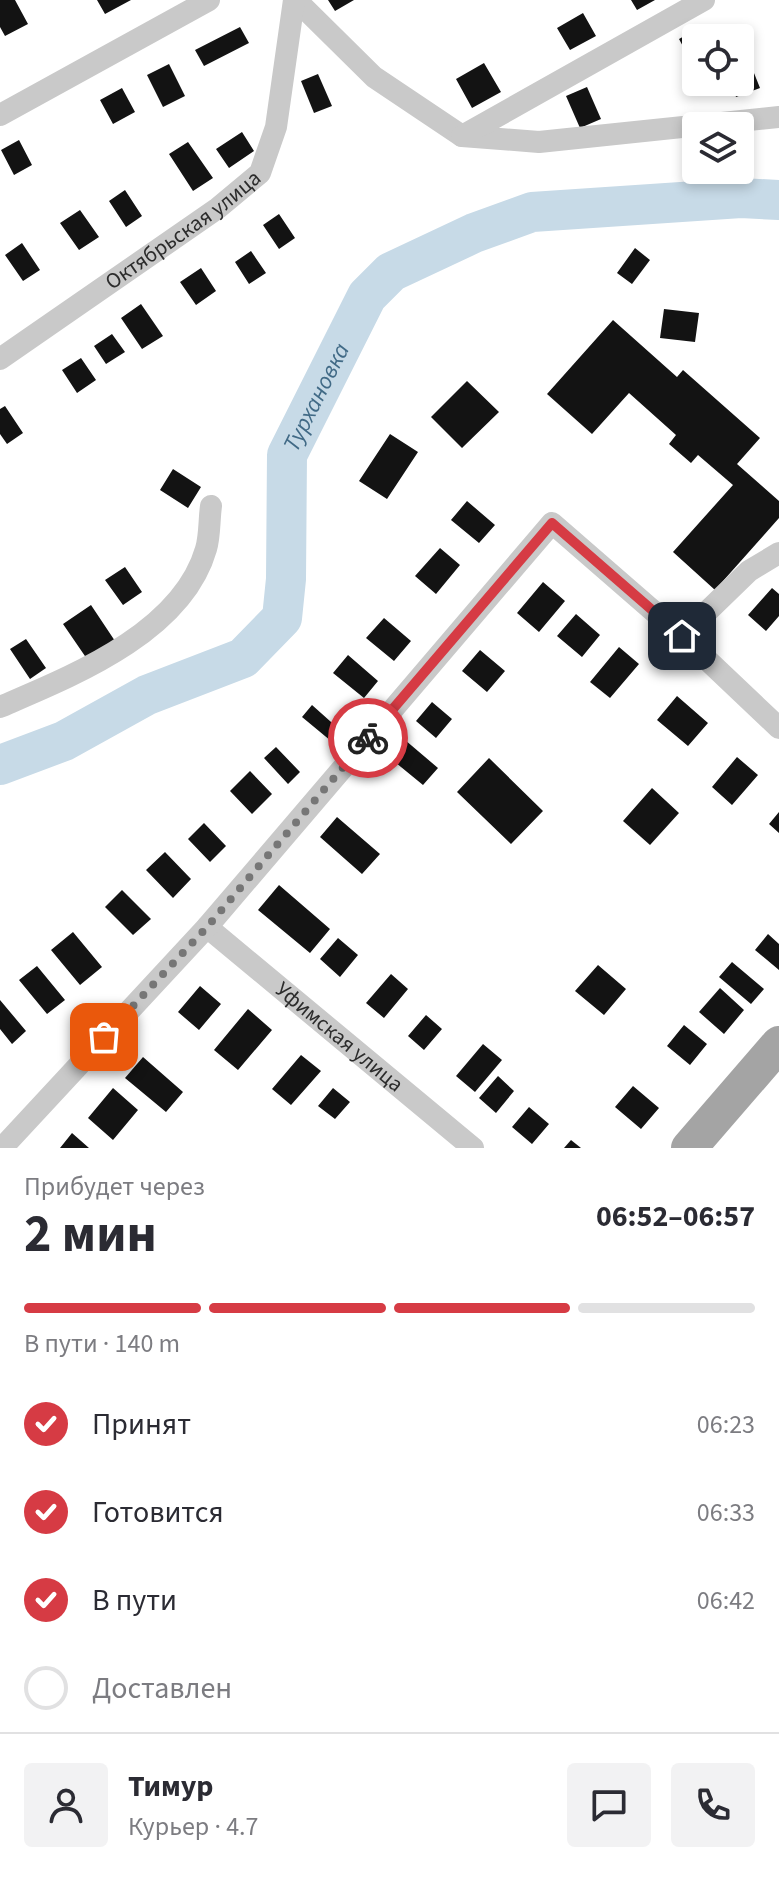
<!DOCTYPE html>
<html lang="ru">
<head>
<meta charset="utf-8">
<style>
	:root { --surface:#fff; --page:#f2f2f3; --text:#2b2b33; --muted:#7c7c81; --line:#e1e1e2; --accent:#d63b44 }
	body { margin:0; font-family:"Source Sans 3",sans-serif; background:var(--page); color:var(--text); height:100vh; display:flex; flex-direction:column; font-size:30px; white-space:nowrap }
	* { box-sizing:border-box; margin:0 }
	p { font-size:26px; color:var(--muted) }
	.icon { flex:none; width:44px; height:44px; fill:none; stroke:currentColor; stroke-width:2; stroke-linecap:round; stroke-linejoin:round }
	.map { position:relative; height:1148px; overflow:hidden }
	.sheet { display:flex; flex-direction:column; background:var(--surface); flex:1 }
	.sheet>* { flex:none }
	.buttons { position:absolute; left:682px; top:24px; display:grid; gap:16px }
	.buttons a { display:grid; place-items:center; width:72px; height:72px; border-radius:8px; background:var(--surface); box-shadow:0 4px 12px #0003; font-size:40px }
	.pin { position:absolute; display:grid; place-items:center; width:68px; height:68px; color:#fff; margin:-34px; border-radius:16px; box-shadow:0 4px 12px #0006 }
	.courier { position:absolute; display:grid; place-items:center; width:80px; height:80px; margin:-40px; border:6px solid #d63b44; border-radius:50%; background:#fff; color:#222; box-shadow:0 2px 10px #0007 }
	.head em { font-style:normal; font-weight:700 }
	.head div { display:flex; flex-direction:column-reverse }
	.head { display:flex; align-items:center; justify-content:space-between; height:136px; padding:0 24px }
	h1 { font-size:52px; font-weight:700; line-height:60px }
	.bar { display:grid; grid-template-columns:repeat(4,1fr); gap:12px 8px; align-content:center; height:96px; padding:0 24px }
	.bar i { height:10px; border-radius:6px; background:var(--line) }
	.bar .on { background:var(--accent) }
	.bar p { grid-column:span 4 }
	.line { display:flex; align-items:center; gap:20px; padding:0 24px; border-top:2px solid var(--line) }
	.line div { flex:1 }
	.round { display:grid; place-items:center; flex:none; width:84px; height:84px; border-radius:8px; background:var(--page) }
	ol { padding:0 24px; list-style:none }
	li { display:flex; align-items:center; gap:24px; height:88px }
	li p { margin-inline-start:auto }
	li .icon { padding:8px; border-radius:50%; background:var(--accent); color:#fff; stroke-width:4 }
	li:last-child { color:var(--muted) }
	li i { width:44px; height:44px; border:4px solid var(--line); border-radius:50% }
	.map>svg:first-child { display:block }
	.lines { fill:none; stroke-linecap:round; stroke-linejoin:round }
	.river { stroke:#c7dae7; stroke-width:40 }
	.building { fill:#131313 }
	.minor { stroke:#c9c9c9; stroke-width:22 }
	.primary { stroke:#a4a4a4; stroke-width:36 }
	.done { stroke:#767676; stroke-width:8; stroke-dasharray:0 14.4 }
	.route { stroke:#d63b44; stroke-width:10 }
	.labels { text-anchor:middle; dominant-baseline:central; stroke-width:8; stroke-linejoin:round; paint-order:stroke }
	.street-label { font-size:22px; fill:#2c2c2c; stroke:#fff }
	.water-label { font-size:24px; font-style:italic; fill:#416a86; stroke:#fff }
</style>
</head>
<body>
<div class="map">
<svg width="779" height="1148" viewBox="0 0 779 1148">
	<rect width="100%" height="100%" fill="#fff"/>
	<g class="lines">
		<path class="river" id="s1" d="M0,765l64,-24 83,-46 96,-37 39,-40 4,-39 1,-124 80,-159 24,-24 83,-39 58,-21 209,-14 38,2"/>
	</g>
	<path class="building" d="M0,0h15l13,24 -23,12 -5,-9z
		M97,0h34l-26,14z
		M328,0h26l-19,11z
		M631,0h24l-18,10z
		M583,13l13,23 -26,14 -13,-22z
		M706,24l8,14h-18v23l-4,2 -13,-24z
		M240,27l9,16 -45,23 -9,-16z
		M748,58l12,30 -24,9 -5,-15h9v-21z
		M484,63l17,29 -29,16 -16,-29z
		M169,64l16,32 -22,11 -16,-32z
		M318,74l14,32 -18,7 -13,-32z
		M587,87l14,32 -21,9 -14,-32z
		M122,88l13,24 -22,12 -13,-24z
		M242,132l12,19 -25,17 -13,-19z
		M19,140l13,25 -18,10 -13,-25z
		M188,142l25,36 -20,13 -24,-37z
		M125,190l17,26 -16,11 -17,-26z
		M80,210l19,27 -20,13 -19,-27z
		M279,214l16,24 -16,11 -16,-24z
		M22,243l18,27 -17,11 -18,-26z
		M635,248l15,12 -18,24 -15,-11z
		M251,251l15,22 -17,11 -14,-22z
		M201,268l15,23 -20,14 -16,-23z
		M141,304l22,32 -21,13 -21,-31z
		M664,309l35,4 -4,29 -35,-4z
		M613,320l64,57 6,-7 77,68 -23,26 42,37v17l-64,72 -42,-38 60,-67 -35,-30 -7,8 -22,-19 7,-9 -47,-42 -37,41 -45,-40z
		M112,334l13,18 -19,12 -12,-18z
		M81,358l15,22 -19,13 -15,-23z
		M467,381l32,31 -37,36 -31,-31z
		M5,406l18,27 -16,11 -7,-10v-25z
		M390,434l28,18 -31,47 -28,-18z
		M173,469l28,18 -13,21 -28,-18z
		M467,501l28,24 -16,18 -28,-23z
		M440,548l20,17 -24,29 -21,-18z
		M125,567l17,25 -19,13 -18,-25z
		M543,582l22,19 -26,31 -22,-19z
		M772,588l7,6v22l-13,15 -18,-16z
		M91,605l24,36 -28,18 -24,-35z
		M576,614l24,21 -18,22 -25,-21z
		M384,618l27,23 -17,20 -28,-23z
		M26,639l20,29 -16,11 -20,-30z
		M619,647l20,17 -29,34 -20,-16z
		M480,650l25,21 -18,21 -25,-21z
		M348,655l30,26 -14,17 -31,-25z
		M677,696l31,27 -20,23 -31,-26z
		M432,702l20,17 -16,19 -20,-17z
		M312,705l28,25 -9,11 -29,-24z
		M405,740l33,28 -15,17 -33,-27z
		M276,747l24,25 -12,12 -24,-26z
		M737,757l21,18 -26,30 -20,-18z
		M489,758l54,53 -32,33 -54,-52z
		M250,771l22,23 -20,20 -22,-23z
		M652,788l27,25 -29,32 -27,-24z
		M779,812v21l-10,-9z
		M337,817l43,37 -18,20 -42,-37z
		M204,823l22,23 -16,16 -22,-23z
		M165,852l26,27 -18,19 -27,-28z
		M279,885l51,44 -20,24 -52,-43z
		M122,890l29,29 -18,16 -28,-28z
		M73,932l29,35 -22,18 -29,-35z
		M768,934l11,10v26l-24,-20z
		M338,938l20,17 -18,22 -20,-18z
		M732,962l32,27 -13,15 -32,-27z
		M598,965l28,24 -22,26 -29,-24z
		M37,966l28,34 -18,14 -28,-34z
		M391,974l17,15 -24,29 -18,-15z
		M200,986l21,18 -22,26 -21,-18z
		M720,988l24,22 -20,24 -25,-22z
		M0,1000l26,31 -14,13 -12,-15z
		M248,1009l24,21 -34,40 -24,-20z
		M426,1015l16,14 -18,21 -16,-14z
		M684,1025l23,19 -17,21 -23,-19z
		M483,1044l19,16 -27,32 -19,-16z
		M301,1055l20,16 -30,34 -19,-16z
		M143,1057l40,35 -17,20 -41,-34z
		M498,1076l16,15 -18,22 -17,-15z
		M633,1086l26,22 -18,21 -26,-22z
		M113,1088l25,22 -25,30 -25,-22z
		M333,1088l17,14 -15,17 -17,-13z
		M529,1107l20,17 -17,20 -20,-17z
		M72,1133l17,15h-29z
		M571,1140l10,8h-17z"/>
	<g class="lines">
		<g class="minor">
			<path d="M296,0l78,77 88,59 77,6 240,-25"/>
			<path d="M0,115l209,-115"/>
			<path d="M462,136l242,-136"/>
			<path id="s2" d="M0,359l218,-151 42,-35 16,-46 18,-127"/>
			<path d="M682,636l67,-65 30,-18"/>
			<path d="M0,707c72,-31 182,-74 206,-158 4,-13 3,-29 5,-43"/>
			<path id="s3" d="M207,927l266,221"/>
			<path d="M2,1148l205,-221 345,-404 130,113 97,92"/>
		</g>
		<path class="primary" d="M689,1148l90,-104"/>
	</g>
	<g class="lines">
		<path class="done" d="M104,1037l103,-110 161,-189"/>
		<path class="route" d="M368,738l184,-215 130,113"/>
	</g>
	<g class="labels">
		<g class="street-label">
			<text stroke="none"><textPath href="#s2" startOffset="224">Октябрьская улица</textPath></text>
			<text stroke="none"><textPath href="#s3" startOffset="172">Уфимская улица</textPath></text>
		</g>
		<g class="water-label">
			<text stroke="none"><textPath href="#s1" startOffset="550">Турхановка</textPath></text>
		</g>
	</g>
</svg>
<div class="buttons">
<a><svg class="icon" aria-label="locate" viewBox="0 0 24 24"><circle cx="12" cy="12" r="6"/><path d="M12 2v4M12 18v4M2 12h4M18 12h4"/></svg></a>
<a><svg class="icon" aria-label="layers" viewBox="0 0 24 24"><path d="M12 4l9 5-9 5-9-5zM3 14l9 5 9-5"/></svg></a>
</div>
<div class="pin" style="left:104px;top:1037px;background:#ea580c"><svg class="icon" aria-label="bag" viewBox="0 0 24 24"><path d="M5 8h14l-1 12H6zM9 8a3 3 0 0 1 6 0"/></svg></div>
<div class="pin" style="left:682px;top:636px;background:#1f2937"><svg class="icon" aria-label="home" viewBox="0 0 24 24"><path d="M3 11l9-7 9 7M6 9v11h12V9"/></svg></div>
<div class="courier" style="left:368px;top:738px"><svg class="icon" aria-label="bike" viewBox="0 0 24 24"><circle cx="6" cy="16" r="4"/><circle cx="18" cy="16" r="4"/><path d="M6 16l4-8h5l3 8M10 8l3 8H6M13 5h3"/></svg></div>
</div>
<section class="sheet">
<div class="head"><div><h1>2 мин</h1><p>Прибудет через</p></div><em>06:52–06:57</em></div>
<div class="bar"><i class="on"></i><i class="on"></i><i class="on"></i><i></i><p>В пути · 140 m</p></div>
<ol>
<li><svg class="icon" aria-label="check" viewBox="0 0 24 24"><path d="M5 12l5 5 9-10"/></svg>Принят<p>06:23</p></li>
<li><svg class="icon" aria-label="check" viewBox="0 0 24 24"><path d="M5 12l5 5 9-10"/></svg>Готовится<p>06:33</p></li>
<li><svg class="icon" aria-label="check" viewBox="0 0 24 24"><path d="M5 12l5 5 9-10"/></svg>В пути<p>06:42</p></li>
<li><i></i>Доставлен</li>
</ol>
<div class="line" style="height:144px"><a class="round"><svg class="icon" aria-label="person" viewBox="0 0 24 24"><circle cx="12" cy="8" r="4"/><path d="M4 21q1-7 8-7t8 7"/></svg></a><div><b>Тимур</b><p>Курьер · 4.7</p></div><a class="round"><svg class="icon" aria-label="chat" viewBox="0 0 24 24"><path d="M4 5h16v11H9l-5 4z"/></svg></a><a class="round"><svg class="icon" aria-label="phone" viewBox="0 0 24 24"><path d="M5 4h4l2 5-3 2q2 4 5 5l2-3 5 2v4C11 20 4 13 5 4z"/></svg></a></div>
</section>
</body>
</html>
